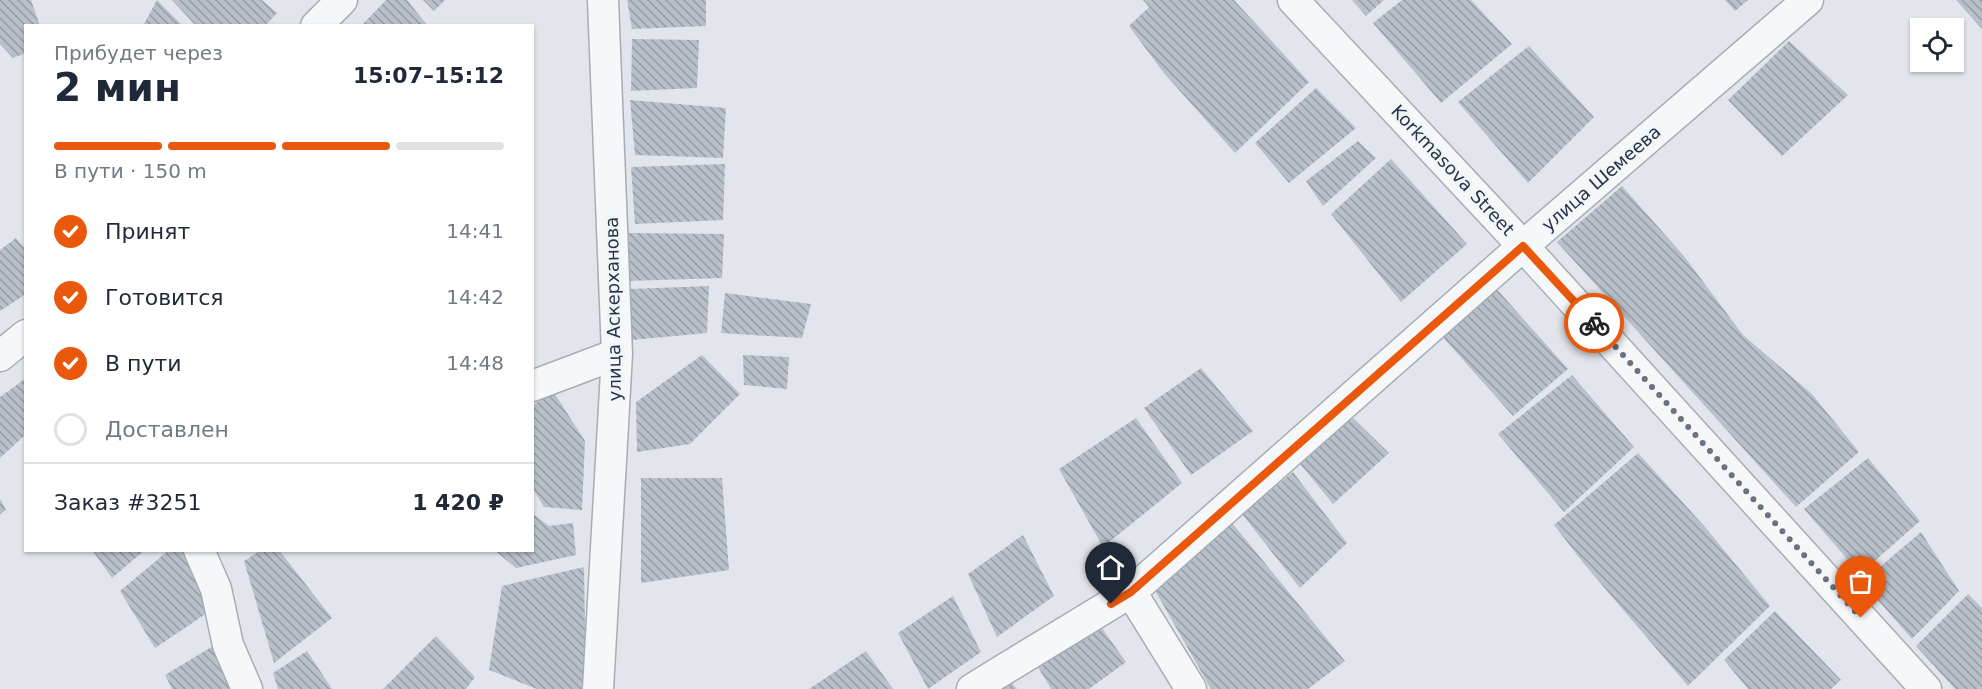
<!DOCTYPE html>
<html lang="ru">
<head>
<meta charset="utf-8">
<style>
	:root { --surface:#fff; --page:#f6f6f7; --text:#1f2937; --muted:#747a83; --line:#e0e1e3; --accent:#ea580c }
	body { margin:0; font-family:"DejaVu Sans",sans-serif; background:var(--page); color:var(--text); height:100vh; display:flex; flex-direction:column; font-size:22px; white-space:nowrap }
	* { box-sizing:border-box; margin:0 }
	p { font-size:20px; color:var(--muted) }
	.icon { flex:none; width:33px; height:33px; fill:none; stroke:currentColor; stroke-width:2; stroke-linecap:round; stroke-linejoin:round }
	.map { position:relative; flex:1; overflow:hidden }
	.details { position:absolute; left:24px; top:24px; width:510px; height:528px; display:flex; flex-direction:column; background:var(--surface); border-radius:0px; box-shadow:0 2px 4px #0004 }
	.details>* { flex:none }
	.buttons { position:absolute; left:1910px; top:18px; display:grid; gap:12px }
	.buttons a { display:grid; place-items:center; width:54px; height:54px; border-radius:0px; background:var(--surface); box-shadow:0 2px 4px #0004; font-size:30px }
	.pin { position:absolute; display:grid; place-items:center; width:51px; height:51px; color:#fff; margin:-62px -26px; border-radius:50% 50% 50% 0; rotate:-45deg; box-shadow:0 0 6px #0007 }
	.pin .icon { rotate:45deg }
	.courier { position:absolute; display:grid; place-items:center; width:60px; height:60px; margin:-30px; border:4px solid #ea580c; border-radius:50%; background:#fff; color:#222; box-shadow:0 2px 8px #0007 }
	.summary em { font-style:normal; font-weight:700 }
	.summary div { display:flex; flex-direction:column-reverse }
	.summary { display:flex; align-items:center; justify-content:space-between; height:102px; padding:0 30px }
	h1 { font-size:39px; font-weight:700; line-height:45px }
	.bar { display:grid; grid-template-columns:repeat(4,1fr); gap:9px 6px; align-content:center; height:72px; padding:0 30px }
	.bar i { height:8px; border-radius:4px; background:var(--line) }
	.bar .on { background:var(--accent) }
	.bar p { grid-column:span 4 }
	.line { display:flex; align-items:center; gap:15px; padding:0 30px; border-top:2px solid var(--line) }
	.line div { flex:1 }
	ol { padding:0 30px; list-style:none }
	li { display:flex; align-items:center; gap:18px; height:66px }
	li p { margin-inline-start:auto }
	li .icon { padding:6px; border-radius:50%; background:var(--accent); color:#fff; stroke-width:4 }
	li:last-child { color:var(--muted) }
	li i { width:33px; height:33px; border:3px solid var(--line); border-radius:50% }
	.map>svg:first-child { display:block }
	.building { fill:url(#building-back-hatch) }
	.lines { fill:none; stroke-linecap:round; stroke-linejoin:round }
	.minor-casing { stroke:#a6adb7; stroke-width:33 }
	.minor { stroke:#f5f7f9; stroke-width:30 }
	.done { stroke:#687280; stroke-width:6; stroke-dasharray:0 10.8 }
	.route { stroke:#ea580c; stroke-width:8 }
	.labels { text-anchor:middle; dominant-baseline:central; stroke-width:4.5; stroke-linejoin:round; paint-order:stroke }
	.street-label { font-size:18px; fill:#273446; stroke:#f2f5f9 }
</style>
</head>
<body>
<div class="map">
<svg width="1982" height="689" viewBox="0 0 1982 689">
	<defs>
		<pattern id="building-back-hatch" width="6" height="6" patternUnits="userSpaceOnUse" patternTransform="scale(1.5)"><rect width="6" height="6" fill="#b8c0ca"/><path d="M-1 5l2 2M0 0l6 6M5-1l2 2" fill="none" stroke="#969da6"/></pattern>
	</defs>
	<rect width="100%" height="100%" fill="#e2e6ec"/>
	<path class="building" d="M0,0h31l9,26h-14v27l-13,5 -13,-14z
		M157,0l26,26h-40z
		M172,0h90l15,13 -12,13h-69z
		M386,0h21l21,26h-67z
		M423,0h22l-11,11z
		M627,0h79v26l-74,3z
		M1143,0h91l75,82 -74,71 -72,-81 -34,-46 20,-19z
		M1352,0h32l-18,16z
		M1402,0h69l41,44 -71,59 -68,-80z
		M1725,0h23l-13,11z
		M1956,0h26v29z
		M632,39l67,1 -2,48 -66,3z
		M1789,41l59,54 -66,61 -54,-56z
		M1529,46l65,71 -66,66 -70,-81z
		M1316,88l40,40 -67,55 -34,-40z
		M630,100l96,8 -3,50 -88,-3z
		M1358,141l18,17 -53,48 -17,-25z
		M1391,159l76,85 -66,58 -70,-88z
		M725,164l-2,56 -88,4 -4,-57z
		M1622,186l62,70 59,79 69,59 47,58 -63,55 -239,-265z
		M629,233l95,1 -2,44 -94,3z
		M16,238l10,12v44l-26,17v-61z
		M709,286l-2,47 -75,7 -2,-51z
		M1494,286l74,83 -55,47 -72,-81z
		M725,293l86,11 -9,34 -81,-5z
		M702,355l38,39 -50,50 -53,8 -1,-50z
		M743,355l46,2 -2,32 -43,-4z
		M1201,368l52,63 -62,44 -47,-67z
		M1572,375l62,72 -70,65 -66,-78z
		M26,378v56l-26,24v-61z
		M553,391l32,50 -3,69 -38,-3 -12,-20v-81z
		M1136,418l46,65 -79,64 -44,-78z
		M1353,418l36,35 -56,51 -37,-45z
		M1638,453l67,74 65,79 -82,80 -103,-121 -31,-40z
		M1868,458l52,63 -60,53 -56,-65z
		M1293,472l54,71 -47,45 -58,-74z
		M641,478h81l7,92 -88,13z
		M0,499l6,11 -6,4z
		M532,513l17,13 24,-3 3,32 -60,13 -22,-18h38z
		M1228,518l117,143 -37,28h-97l-58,-102z
		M1921,532l38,59 -47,48 -50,-57z
		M1023,535l31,61 -57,41 -29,-63z
		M92,550h53l-33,28z
		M169,550h22l25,57 -61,41 -35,-57z
		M261,550h18l53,68 -58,45 -30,-102z
		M584,567l2,122h-49l-48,-19 13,-84z
		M1968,594l14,14v81h-27l-39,-43z
		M953,596l28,56 -53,37 -30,-56z
		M1775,611l66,69 -10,9h-83l-24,-29z
		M1099,624l27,38 -37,27h-38l-13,-22z
		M436,636l39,41 -9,12h-83z
		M223,640l13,49h-64l-7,-14z
		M307,651l25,38h-54l-5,-16z
		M866,651l27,38h-84z
		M1011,682l6,7h-15z"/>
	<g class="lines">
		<g class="minor-casing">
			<path id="minor" d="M1293,0l230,246 403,443
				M316,26l26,-26
				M0,356l26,-21
				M532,386l85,-32
				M199,550l17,39 12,56 19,44
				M1131,592l60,97
				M598,689l19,-335 -14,-354
				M972,689l159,-97 392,-346 285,-246"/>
		</g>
		<use href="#minor" class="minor"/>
	</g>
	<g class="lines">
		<path class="done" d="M1594,323l267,295"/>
		<path class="route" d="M1111,604l20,-12 392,-346 71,77"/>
	</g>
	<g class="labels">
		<g class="street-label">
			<text transform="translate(1453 170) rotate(47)">Korkmasova Street</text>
			<text transform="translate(1601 178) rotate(-41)">улица Шемеева</text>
			<text transform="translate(613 309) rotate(-91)">улица Аскерханова</text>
		</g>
	</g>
</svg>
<div class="buttons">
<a><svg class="icon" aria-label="locate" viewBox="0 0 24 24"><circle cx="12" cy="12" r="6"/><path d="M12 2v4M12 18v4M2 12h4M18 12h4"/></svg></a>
</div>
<div class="pin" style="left:1861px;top:618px;background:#ea580c"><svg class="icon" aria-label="bag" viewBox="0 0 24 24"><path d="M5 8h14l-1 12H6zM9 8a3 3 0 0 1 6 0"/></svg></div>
<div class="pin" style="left:1111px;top:604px;background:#1f2937"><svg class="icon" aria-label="home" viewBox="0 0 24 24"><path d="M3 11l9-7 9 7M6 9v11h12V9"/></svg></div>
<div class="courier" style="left:1594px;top:323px"><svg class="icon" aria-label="bike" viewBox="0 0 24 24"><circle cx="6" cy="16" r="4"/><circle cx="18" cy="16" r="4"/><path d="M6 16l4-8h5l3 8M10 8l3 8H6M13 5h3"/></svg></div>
<section class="details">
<div class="summary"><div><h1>2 мин</h1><p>Прибудет через</p></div><em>15:07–15:12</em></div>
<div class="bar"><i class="on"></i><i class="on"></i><i class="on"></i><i></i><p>В пути · 150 m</p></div>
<ol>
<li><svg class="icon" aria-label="check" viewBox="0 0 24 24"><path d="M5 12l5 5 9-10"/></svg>Принят<p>14:41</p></li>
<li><svg class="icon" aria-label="check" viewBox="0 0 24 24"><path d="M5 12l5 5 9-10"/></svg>Готовится<p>14:42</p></li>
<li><svg class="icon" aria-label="check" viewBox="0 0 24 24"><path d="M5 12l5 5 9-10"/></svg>В пути<p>14:48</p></li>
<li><i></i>Доставлен</li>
</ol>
<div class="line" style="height:78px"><div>Заказ #3251</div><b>1 420 ₽</b></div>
</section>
</div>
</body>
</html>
